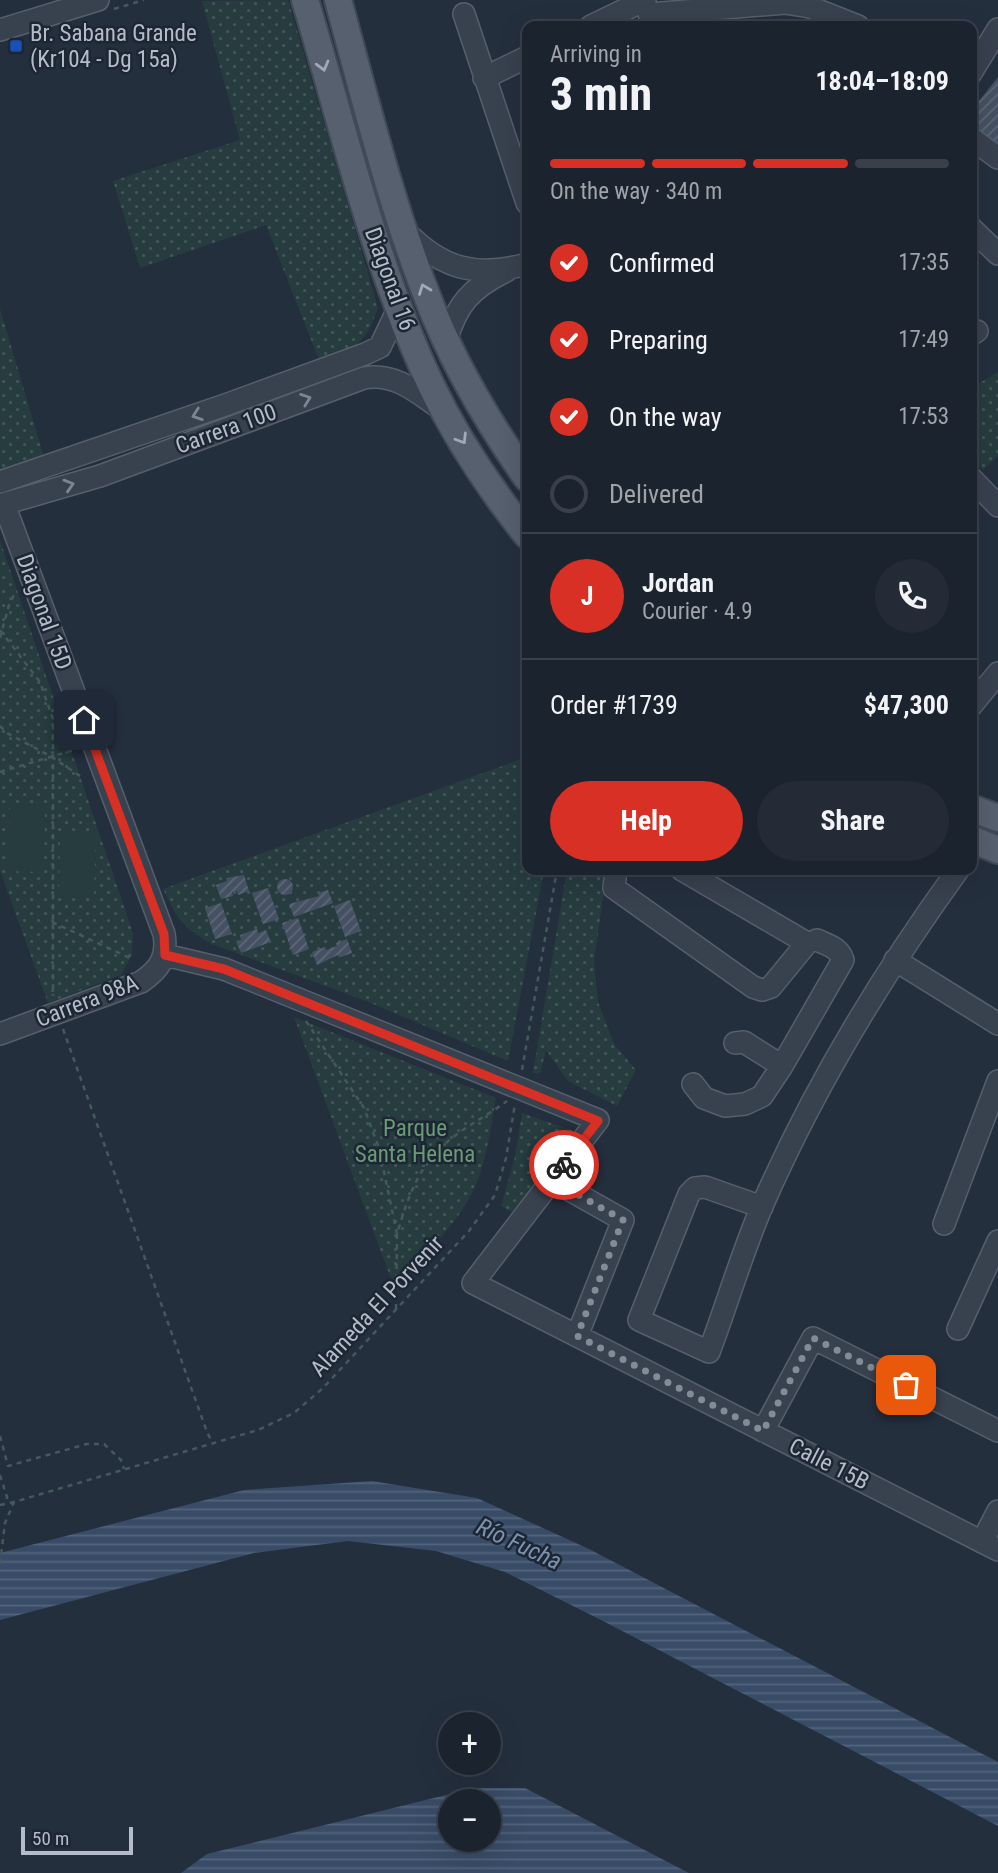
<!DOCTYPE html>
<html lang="en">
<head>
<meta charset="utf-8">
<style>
	:root { --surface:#1b232e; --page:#242b36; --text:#f1f3f6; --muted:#a0a4aa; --line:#39404a; --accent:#d93025 }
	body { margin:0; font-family:"Roboto Condensed",sans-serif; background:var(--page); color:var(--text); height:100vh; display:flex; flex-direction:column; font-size:26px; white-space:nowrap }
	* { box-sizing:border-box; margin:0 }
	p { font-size:23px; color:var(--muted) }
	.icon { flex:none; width:38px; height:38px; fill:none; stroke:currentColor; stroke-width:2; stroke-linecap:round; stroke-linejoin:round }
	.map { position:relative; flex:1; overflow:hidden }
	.panel { position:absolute; left:522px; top:21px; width:455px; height:854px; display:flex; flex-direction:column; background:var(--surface); border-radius:14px; box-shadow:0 7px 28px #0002,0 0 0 2px var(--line) }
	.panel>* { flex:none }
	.fabs { position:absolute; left:438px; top:1712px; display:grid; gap:14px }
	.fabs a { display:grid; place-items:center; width:63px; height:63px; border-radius:50%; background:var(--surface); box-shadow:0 7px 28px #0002,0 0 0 2px var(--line); font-size:35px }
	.scale { position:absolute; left:21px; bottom:18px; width:112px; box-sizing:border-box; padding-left:7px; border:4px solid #b4bcc9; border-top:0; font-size:19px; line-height:24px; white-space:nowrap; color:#b4bcc9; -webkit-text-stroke:5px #1d2633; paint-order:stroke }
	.pin { position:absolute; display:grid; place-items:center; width:60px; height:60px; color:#fff; margin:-30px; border-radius:14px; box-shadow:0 4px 10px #0006 }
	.courier { position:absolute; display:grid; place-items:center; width:70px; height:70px; margin:-35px; border:5px solid #d93025; border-radius:50%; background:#fff; color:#222; box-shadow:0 2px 9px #0007 }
	.summary em { font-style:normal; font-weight:700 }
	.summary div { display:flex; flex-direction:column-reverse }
	.summary { display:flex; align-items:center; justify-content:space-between; height:119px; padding:0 28px }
	h1 { font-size:46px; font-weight:700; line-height:52px }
	.bar { display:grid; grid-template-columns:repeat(4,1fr); gap:10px 7px; align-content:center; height:84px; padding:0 28px }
	.bar i { height:9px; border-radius:5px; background:var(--line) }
	.bar .active { background:var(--accent) }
	.bar p { grid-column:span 4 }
	.line { display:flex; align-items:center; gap:18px; padding:0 28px; border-top:2px solid var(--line) }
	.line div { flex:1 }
	.round { display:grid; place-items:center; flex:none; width:74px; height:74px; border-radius:37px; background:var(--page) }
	ol { padding:0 28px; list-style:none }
	li { display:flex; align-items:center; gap:21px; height:77px }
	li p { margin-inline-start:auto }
	li .icon { padding:7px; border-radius:50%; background:var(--accent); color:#fff; stroke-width:4 }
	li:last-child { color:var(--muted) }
	li i { width:38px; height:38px; border:4px solid var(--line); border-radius:50% }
	.cta { display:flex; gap:14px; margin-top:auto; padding:14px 28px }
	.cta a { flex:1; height:80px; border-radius:42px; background:var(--accent); color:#fff; font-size:28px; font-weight:700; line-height:80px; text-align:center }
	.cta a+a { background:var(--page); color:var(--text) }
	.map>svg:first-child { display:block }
	.grass { fill:url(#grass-dots) }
	.garden { fill:#263c3f }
	.water { fill:url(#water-rules); fill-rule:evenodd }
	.building { fill:url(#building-hatch) }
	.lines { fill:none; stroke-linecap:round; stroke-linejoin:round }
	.minor-casing { stroke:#565f6c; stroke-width:24 }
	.major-casing { stroke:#414a57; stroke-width:30 }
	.path { stroke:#44595c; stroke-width:2.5; stroke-dasharray:5 5; stroke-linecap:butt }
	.minor { stroke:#38414e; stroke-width:21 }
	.major { stroke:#56606e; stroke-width:26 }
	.oneway { stroke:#a1aab7 }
	.oneway2 { stroke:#7c8592 }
	.done { stroke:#828b98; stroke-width:7; stroke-dasharray:0 12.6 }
	.route { stroke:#d93025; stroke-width:9 }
	.transit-dot { fill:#1a4fb4; stroke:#1d2633; stroke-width:2.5 }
	.labels { text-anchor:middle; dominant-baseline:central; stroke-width:5; stroke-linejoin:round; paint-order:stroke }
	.poi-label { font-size:23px; fill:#b4bcc9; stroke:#1d2633; text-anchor:start }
	.street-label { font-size:23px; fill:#b4bcc9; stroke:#1d2633 }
	.park-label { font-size:23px; fill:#6b9a76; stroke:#1d2633 }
	.water-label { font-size:24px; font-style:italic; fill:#7c92b1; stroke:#1d2633 }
</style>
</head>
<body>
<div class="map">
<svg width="998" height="1873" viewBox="0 0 998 1873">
	<defs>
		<pattern id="grass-dots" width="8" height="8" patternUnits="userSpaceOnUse" patternTransform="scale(1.75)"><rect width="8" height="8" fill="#263c3f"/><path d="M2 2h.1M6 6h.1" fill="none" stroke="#435659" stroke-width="1.8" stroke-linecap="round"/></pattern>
		<pattern id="water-rules" width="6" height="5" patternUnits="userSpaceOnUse" patternTransform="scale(1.75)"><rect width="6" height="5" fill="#394c67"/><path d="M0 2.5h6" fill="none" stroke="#53647b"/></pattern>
		<pattern id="building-hatch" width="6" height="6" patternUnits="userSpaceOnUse" patternTransform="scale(1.75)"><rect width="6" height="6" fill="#455162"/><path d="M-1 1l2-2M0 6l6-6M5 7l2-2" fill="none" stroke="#5d6877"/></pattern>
	</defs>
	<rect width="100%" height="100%" fill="#242f3e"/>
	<path class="grass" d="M288,0l90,308c-15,40 -21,38 -59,52l-53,-135 -126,43 -27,-87 127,-41 -38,-139z
		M0,309l44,148 -44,15z
		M998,372v84l-15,14 -12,-11v-71z
		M0,540l133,393 -1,22 -11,20 -73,28 -48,-132z
		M527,757v113h17l-36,191 -142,-60 -154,-57c-31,-17 -34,-25 -49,-55z
		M567,870h40l-13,90 4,42 16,42 22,26 -19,36 -49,-25 -22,-31 -6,24 -7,-1z
		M294,1017l202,81c-6,33 -10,70 -26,99 -19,34 -48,60 -74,87l-6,-8z
		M522,1113l52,18 -60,82 -13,-7 14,-49z"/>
	<path class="garden" d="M10,805l35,1 -1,66 -36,-1z
		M60,833h36l-2,65 -35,-1z"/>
	<path class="water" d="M372,1481l105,17 112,51 409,213v64l-397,-206 -96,-48 -69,-21 -88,-10 -94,12 -254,67v-67l244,-63z
		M474,1788h51l164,85h-508l26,-19zM450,1801h38v38h-38z"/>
	<path class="building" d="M998,77v90l-27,-17v-39z
		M244,875l5,16 -11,4 -1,-4 -5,1 1,4 -12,3 -5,-14 11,-4 -1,-3z
		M277 887a8 8 0 1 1 16 0a8 8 0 1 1-16 0Z
		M268,888l11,31 -16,5 -11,-31z
		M328,890l5,13 -39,14 -5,-13 30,-8 -1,-3z
		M350,900l11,31 -16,6 -11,-31z
		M221,903l11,31 -17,5 -10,-31z
		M298,918l11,31 -16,6 -11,-32z
		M257,929l1,4 8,-3 5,12 -30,11 -5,-12 5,-1 -1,-5z
		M347,939l5,14 -11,4 -1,-3 -23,11 -5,-13 13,-5 1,3 11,-4 -1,-3z"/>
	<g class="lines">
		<g class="minor-casing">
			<path id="minor" d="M464,14l63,189
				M649,14l136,-11 25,4 48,19
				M591,26l54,-26
				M0,30l98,-30
				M971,73l27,-44
				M484,78l43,-21
				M971,138l27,20
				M971,228l27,26
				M405,231c37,38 71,47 122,33
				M971,335l6,-4
				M446,341c11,-37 25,-53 60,-70
				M971,478l27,28
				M0,482l228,-78 137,-50 15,-7 19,-40
				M0,505l100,-29 264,-98c32,-6 55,16 80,33
				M971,706l27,-33
				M616,870l-2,18 139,99 9,3 9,-3 36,-44 -125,-73
				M165,955l59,14 374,151 -125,163 525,267
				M895,960l103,64
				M0,1034l141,-52c19,-13 27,-25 23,-48l-160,-430
				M735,1043l9,-1 38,24
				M693,1084l11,14 21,8 20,-2 17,-8 20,-30 61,-106c-4,-13 -16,-15 -26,-20
				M552,1180l71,40 -46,116
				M762,1207l-57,-20 -10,1 -6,6 -50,126 70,32c18,-48 33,-99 53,-146 52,-119 120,-231 196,-336
				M944,1224l54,-143
				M958,1329l40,-88
				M763,1431l50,-93 185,93
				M982,1542l16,-31"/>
		</g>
		<g class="major-casing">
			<path id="major" d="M305,0c39,129 68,261 125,383 25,53 60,106 97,152
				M338,0c27,98 52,202 89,296 25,66 60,125 100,182
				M971,808l27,10
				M971,839l27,11"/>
		</g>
		<path class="path" d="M114,9l30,-9
			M0,630l40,52 13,37v277
			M0,638l9,-33 7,-14
			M0,726l7,7 45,24 28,19
			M0,772l77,-23
			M52,922l78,36
			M306,1021l58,87 15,40 18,86c8,-27 17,-56 36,-78 20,-24 50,-37 74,-55
			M63,1029l144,403 6,12
			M522,1070l35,-200
			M396,1309l1,-75
			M0,1436l8,30 79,-22h17l17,16 3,9
			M0,1475l7,22v6
			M0,1505l14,-3
			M0,1564l5,-41 9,-21 244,-72 36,-17 29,-25 146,-157 26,-36 11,-37 9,-54"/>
		<use href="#minor" class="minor"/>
		<use href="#major" class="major"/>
	</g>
	<defs><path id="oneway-chevron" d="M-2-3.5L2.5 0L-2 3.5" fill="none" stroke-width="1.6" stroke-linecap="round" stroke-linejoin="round" transform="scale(1.75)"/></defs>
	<g class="oneway">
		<use href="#oneway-chevron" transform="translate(323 66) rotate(75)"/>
		<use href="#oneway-chevron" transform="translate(424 289) rotate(-111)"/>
		<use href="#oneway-chevron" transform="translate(462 439) rotate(58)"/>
	</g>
	<g class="oneway2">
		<use href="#oneway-chevron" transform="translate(306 399) rotate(-20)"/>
		<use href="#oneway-chevron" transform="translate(197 415) rotate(161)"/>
		<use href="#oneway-chevron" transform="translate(69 485) rotate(-17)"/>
	</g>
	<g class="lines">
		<path class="done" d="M564,1165l-12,15 71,40 -46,116 186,95 50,-93 93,47"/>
		<path class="route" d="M84,720l80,214 1,21 59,14 374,152 -34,44"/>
	</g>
	<rect class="transit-dot" x="9" y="39" width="14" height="14" rx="3.5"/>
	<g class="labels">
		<g class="poi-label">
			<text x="30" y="33">Br. Sabana Grande<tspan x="30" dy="26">(Kr104 - Dg 15a)</tspan></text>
		</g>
		<g class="street-label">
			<text transform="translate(390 279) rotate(70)">Diagonal 16</text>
			<text transform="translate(226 429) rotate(-20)">Carrera 100</text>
			<text transform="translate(44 612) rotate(70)">Diagonal 15D</text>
			<text transform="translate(87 1001) rotate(-21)">Carrera 98A</text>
			<text transform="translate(377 1306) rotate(-47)">Alameda El Porvenir</text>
			<text transform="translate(829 1464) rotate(27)">Calle 15B</text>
		</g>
		<g class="park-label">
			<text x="415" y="1128">Parque<tspan x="415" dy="26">Santa Helena</tspan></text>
		</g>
		<g class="water-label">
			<text transform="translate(519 1544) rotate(25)">Río Fucha</text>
		</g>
	</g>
</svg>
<div class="fabs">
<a>+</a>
<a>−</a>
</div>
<div class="scale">50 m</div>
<div class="pin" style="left:906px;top:1385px;background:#ea580c"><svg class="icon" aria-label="bag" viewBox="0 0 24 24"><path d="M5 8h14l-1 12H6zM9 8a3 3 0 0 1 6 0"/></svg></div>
<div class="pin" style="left:84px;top:720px;background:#1f2937"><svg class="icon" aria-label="home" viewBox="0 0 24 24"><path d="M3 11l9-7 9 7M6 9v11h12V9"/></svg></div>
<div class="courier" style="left:564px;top:1165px"><svg class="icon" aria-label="bike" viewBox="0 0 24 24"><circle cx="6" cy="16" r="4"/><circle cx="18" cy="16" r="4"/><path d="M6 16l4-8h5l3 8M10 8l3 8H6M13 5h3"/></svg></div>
<section class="panel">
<div class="summary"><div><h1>3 min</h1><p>Arriving in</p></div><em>18:04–18:09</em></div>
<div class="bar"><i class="active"></i><i class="active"></i><i class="active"></i><i></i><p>On the way · 340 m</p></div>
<ol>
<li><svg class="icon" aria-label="check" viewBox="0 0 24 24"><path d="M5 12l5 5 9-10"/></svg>Confirmed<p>17:35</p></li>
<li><svg class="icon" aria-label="check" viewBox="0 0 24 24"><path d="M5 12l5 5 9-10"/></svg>Preparing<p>17:49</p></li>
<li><svg class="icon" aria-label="check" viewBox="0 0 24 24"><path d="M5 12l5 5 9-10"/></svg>On the way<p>17:53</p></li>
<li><i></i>Delivered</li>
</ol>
<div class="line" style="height:126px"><b class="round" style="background:var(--accent);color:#fff">J</b><div><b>Jordan</b><p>Courier · 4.9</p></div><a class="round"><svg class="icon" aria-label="phone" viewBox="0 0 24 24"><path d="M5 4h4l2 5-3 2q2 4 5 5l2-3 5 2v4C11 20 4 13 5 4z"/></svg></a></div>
<div class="line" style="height:91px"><div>Order #1739</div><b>$47,300</b></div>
<div class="cta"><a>Help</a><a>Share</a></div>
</section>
</div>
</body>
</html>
